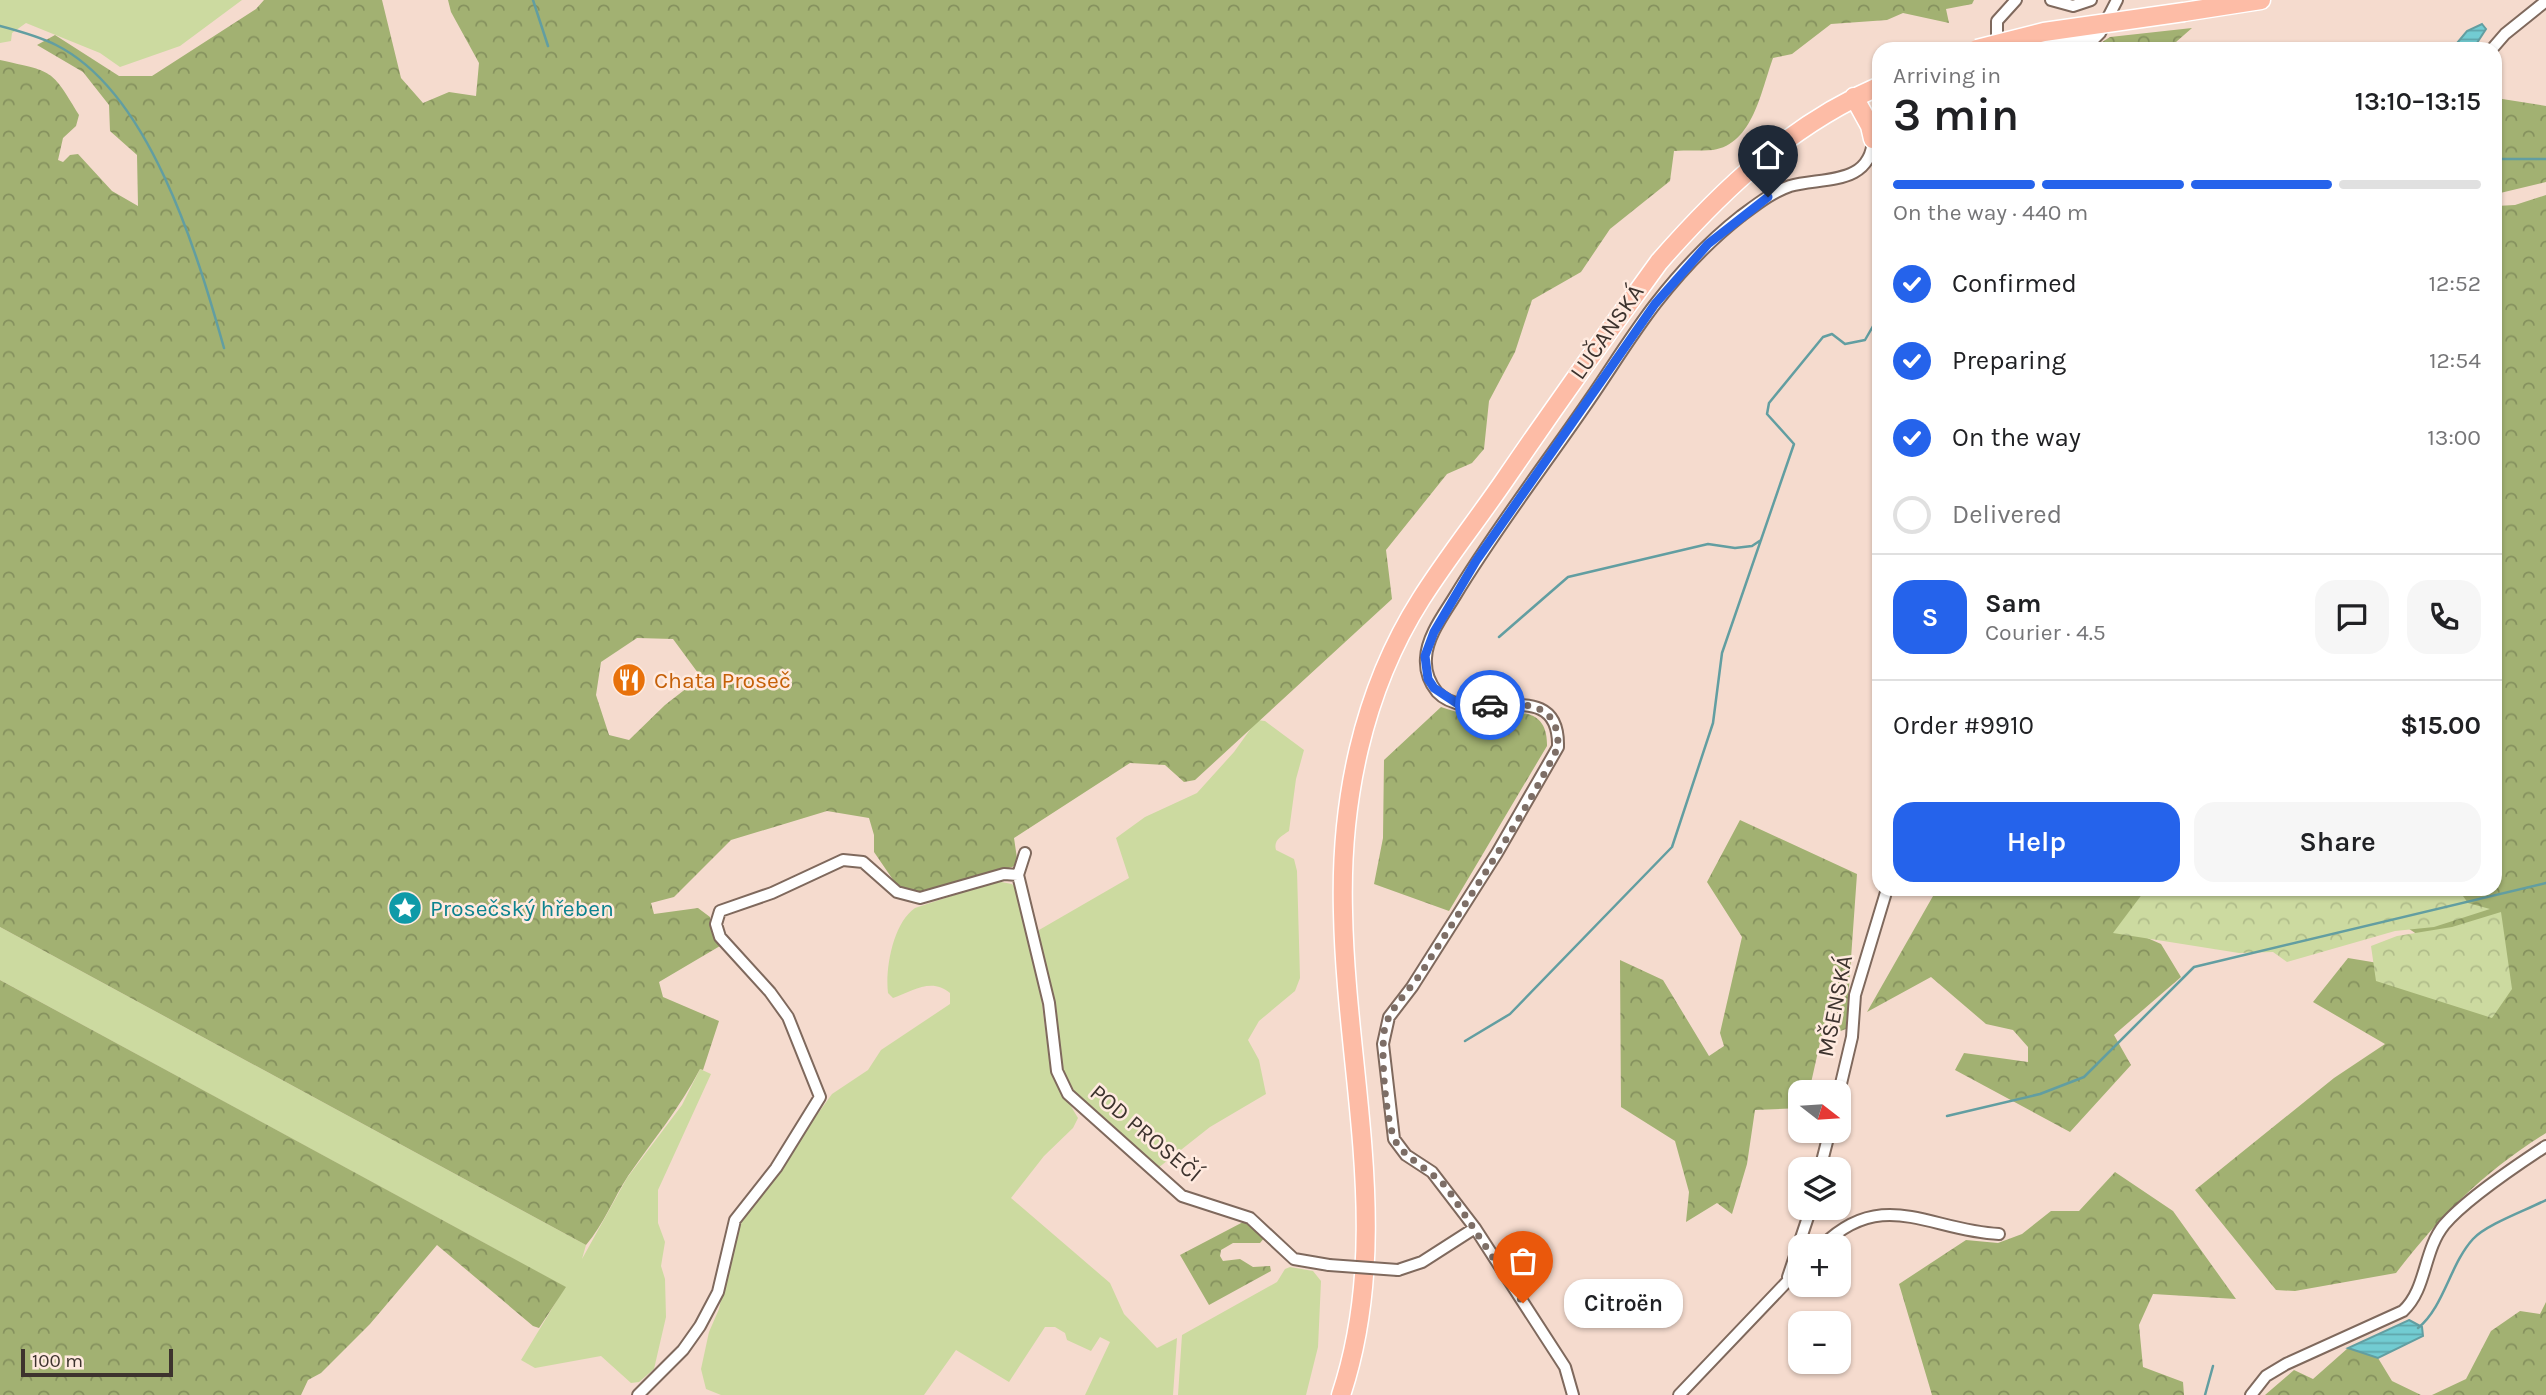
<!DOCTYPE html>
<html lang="en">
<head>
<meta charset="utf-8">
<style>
	:root { --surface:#fff; --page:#f6f6f6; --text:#202124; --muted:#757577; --line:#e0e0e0; --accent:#2563eb }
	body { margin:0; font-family:Karla,sans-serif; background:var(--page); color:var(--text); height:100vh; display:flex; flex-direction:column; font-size:26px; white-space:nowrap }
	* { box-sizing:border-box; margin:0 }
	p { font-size:23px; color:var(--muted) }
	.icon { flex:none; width:38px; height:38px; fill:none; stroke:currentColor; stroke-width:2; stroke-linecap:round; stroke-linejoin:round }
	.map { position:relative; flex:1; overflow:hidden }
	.drawer { position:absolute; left:1872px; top:42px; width:630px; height:854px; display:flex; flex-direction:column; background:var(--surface); border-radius:21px; box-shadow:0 2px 5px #0004 }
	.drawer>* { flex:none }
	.needle { width:46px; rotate:107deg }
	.tools { position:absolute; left:1788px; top:1080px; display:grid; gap:14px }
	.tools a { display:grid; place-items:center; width:63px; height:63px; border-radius:14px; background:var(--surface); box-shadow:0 2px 5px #0004; font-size:35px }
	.scale { position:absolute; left:21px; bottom:18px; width:152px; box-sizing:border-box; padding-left:7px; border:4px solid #3d332e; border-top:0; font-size:19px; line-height:24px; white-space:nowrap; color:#3d332e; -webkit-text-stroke:5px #ffeadf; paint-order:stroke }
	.pin { position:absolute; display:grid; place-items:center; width:60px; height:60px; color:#fff; margin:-72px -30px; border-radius:50% 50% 50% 0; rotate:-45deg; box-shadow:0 0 7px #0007 }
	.pin .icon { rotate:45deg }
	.courier { position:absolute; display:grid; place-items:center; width:70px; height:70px; margin:-35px; border:5px solid #2563eb; border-radius:50%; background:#fff; color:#222; box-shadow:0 2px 9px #0007 }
	.bubble { position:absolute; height:49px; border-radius:21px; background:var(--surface); box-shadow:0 2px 5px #0004; font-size:23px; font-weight:600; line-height:49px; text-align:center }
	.head em { font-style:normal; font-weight:600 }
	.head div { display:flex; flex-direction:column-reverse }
	.head { display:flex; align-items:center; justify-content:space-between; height:119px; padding:0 21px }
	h1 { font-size:46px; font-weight:600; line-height:52px }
	.bar { display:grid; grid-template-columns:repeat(4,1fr); gap:10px 7px; align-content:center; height:84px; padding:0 21px }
	.bar i { height:9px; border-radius:5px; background:var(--line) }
	.bar .current { background:var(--accent) }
	.bar p { grid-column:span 4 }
	.line { display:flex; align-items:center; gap:18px; padding:0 21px; border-top:2px solid var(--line) }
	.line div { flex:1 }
	.round { display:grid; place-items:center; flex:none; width:74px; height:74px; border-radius:21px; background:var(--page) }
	ol { padding:0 21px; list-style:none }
	li { display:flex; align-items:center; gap:21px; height:77px }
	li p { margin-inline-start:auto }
	li .icon { padding:7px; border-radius:50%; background:var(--accent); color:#fff; stroke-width:4 }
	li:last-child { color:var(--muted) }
	li i { width:38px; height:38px; border:4px solid var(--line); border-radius:50% }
	.action { display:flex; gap:14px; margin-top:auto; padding:14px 21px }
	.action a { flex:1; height:80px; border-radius:21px; background:var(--accent); color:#fff; font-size:28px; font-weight:600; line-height:80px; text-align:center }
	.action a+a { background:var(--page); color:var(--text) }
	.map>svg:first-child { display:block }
	.grass { fill:#ccdaa0 }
	.forest { fill:url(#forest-crowns); fill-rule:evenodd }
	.park { fill:url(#park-crowns) }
	.water { fill:url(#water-rules); stroke:#629ea1; stroke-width:2 }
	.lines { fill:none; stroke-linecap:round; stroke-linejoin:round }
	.stream { stroke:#629ea1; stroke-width:2.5 }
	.minor-casing { stroke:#7f695d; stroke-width:14 }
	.primary-casing { stroke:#fff; stroke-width:21 }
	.minor { stroke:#fff; stroke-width:10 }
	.primary { stroke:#fdbca6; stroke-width:18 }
	.minor-bridge-casing { stroke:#7f695d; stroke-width:14; stroke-linecap:butt }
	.primary-bridge-casing { stroke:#fff; stroke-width:21; stroke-linecap:butt }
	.minor-bridge { stroke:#fff; stroke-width:10 }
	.primary-bridge { stroke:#fdbca6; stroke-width:18 }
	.done { stroke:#7d6e66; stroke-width:7; stroke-dasharray:0 12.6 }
	.route { stroke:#2563eb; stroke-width:9 }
	.labels { text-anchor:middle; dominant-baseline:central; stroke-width:5; stroke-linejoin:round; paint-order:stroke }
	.street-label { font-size:23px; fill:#3d332e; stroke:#ffeadf }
	.food-label { font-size:23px; fill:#c56008; stroke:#ffeadf; text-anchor:start }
	.culture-label { font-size:23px; fill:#0d838f; stroke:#ffeadf; text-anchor:start }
</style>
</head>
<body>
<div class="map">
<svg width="2546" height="1395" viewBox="0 0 2546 1395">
	<defs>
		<pattern id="forest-crowns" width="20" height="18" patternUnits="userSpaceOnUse" patternTransform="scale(1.75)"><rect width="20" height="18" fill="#a2b172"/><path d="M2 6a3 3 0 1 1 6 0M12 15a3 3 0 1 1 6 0" fill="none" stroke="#85915e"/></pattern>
		<pattern id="park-crowns" width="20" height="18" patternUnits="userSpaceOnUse" patternTransform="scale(1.75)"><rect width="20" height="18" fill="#ccdaa0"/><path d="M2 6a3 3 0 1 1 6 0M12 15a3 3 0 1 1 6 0" fill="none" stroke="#b0bc8a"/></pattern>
		<pattern id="water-rules" width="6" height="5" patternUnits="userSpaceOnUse" patternTransform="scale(1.75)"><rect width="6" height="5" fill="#72ccd2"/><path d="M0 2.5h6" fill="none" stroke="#5fa6ab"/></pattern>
	</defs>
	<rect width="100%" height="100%" fill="#f5dbce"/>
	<path class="grass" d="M0,0h242l-62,46 -60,21 -20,-14 -74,-30 -14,10 -1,8 -11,2z
		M1257,720l8,1 39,29 -8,29 -7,52c-7,5 -16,9 -13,19l18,9 3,12 3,107 -5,13 -36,30 -11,19 11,20 7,34 -56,33 -52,41c-34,-30 -81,-57 -99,-100l-22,-134 2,-4 90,-52 -13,-40 29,-21 52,-24 37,-41z
		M996,881l16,3 4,5 22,86 13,98 27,45 -5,10 -29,28 -33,42 99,85 14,31 33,34 20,-10 -4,57h-88l25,-53 -10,-5 -9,14 -24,-11 -2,-7 -10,-6h-10l-36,55 -53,-32 -32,45h-203l-15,-6 -5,-20 8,-37 10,-23 17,-82 96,-133 36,-24 13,-20 69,-46v-11c-18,-16 -38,-2 -57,5l-5,-5c-3,-24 5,-70 27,-85z
		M0,927l586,318 -4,14 45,-81 55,-73 18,-36 11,5 -53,116v33l7,19 -4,24 4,13 1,38 -12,52 -15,13 -8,1 -30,-27 -66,12 -14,-8 44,-73 -565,-307z
		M1290,1267l23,4 8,10 -3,66 -12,48h-128l4,-60 95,-53 8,-13z"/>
	<path class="forest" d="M264,0h118l19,78 22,25 26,-11 27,4 3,-33 -28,-51 -3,-12h1526l-2,4 -26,5 3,14 -46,-10 -16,7 -56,4 -39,30 -19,4c-12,33 -20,86 -60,92 -13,1 -27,0 -39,1l-4,30 -60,48 -29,43 -49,28 -17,52 -26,49 -5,48 -12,14 -25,11 -61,76 6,49 -197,181 -11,2 -19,-17 -35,-2 -116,75 4,27 -92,30 -26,-5 -26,-38v-17l-5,-17 -42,-7 -96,29 -57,57 -23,6 3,11 44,-6 12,9 1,10 9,19 -61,36 4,15 56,24 -16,49 -3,-1c-20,39 -47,71 -72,107 -15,23 -24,48 -42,69l-586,-318v-867c53,12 51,8 79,55l-3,11 -13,12 -5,22 5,2 7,-7 8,-1 34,37 26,15 -1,-51 -27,-24 -1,-26 -26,-33 -46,-27 18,-10 64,41h33l104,-67zM637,638l36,1 28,38 -36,28 -36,35 -20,-5 -13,-40 5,-33z
		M2192,28l-24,21h-88l16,-3 14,-9z
		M2496,98l50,8v76l-50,12z
		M2546,195v938c-64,40 -104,81 -150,140l-101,18 -19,-1 -81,-100 139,-112 51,-34 -72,-42 35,-44 66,11 13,-28 -77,-52h146v-683l19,-1z
		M1441,707c9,3 18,6 27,7 30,4 80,-18 79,32l-98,165 -75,-27 9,-46 1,-78z
		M1740,820l117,54 -11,155 -25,9 -12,54h-8v16l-46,2 -8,54 -15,50 -15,-11 -31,19 3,-30 -14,-51 -54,-34 -1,-147 43,20 46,76 15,-10 -4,-13 22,-96 -35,-55z
		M1937,889h225l-42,37 41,18 20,33 -67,58 17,30 -61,67 -115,-62 9,-17 64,9v-15l-15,-17 -27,-6 -55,-47 -64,35z
		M0,980l566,307 -27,41 -6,-2 -96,-81 -67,79 -49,49 -13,7 -7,15h-301z
		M2115,1172l58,39 63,88 -83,-5 -14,31 4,42 40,15 1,13h-252l-33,-111 67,-44 32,3 24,-9 29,-23h28z
		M1245,1221l20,16 -5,6h-27l-12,7 -1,6 3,5 17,-2 13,8 17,-1 1,5 -62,34 -29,-50z
		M2546,1302v93h-114l34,-16 25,-48 29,-20 20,3z
		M2348,1348l30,10 14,23 29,14h-156l29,-25 19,9z"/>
	<path class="park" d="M2146,889h312l10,14 22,6 -56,18 -39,4 -108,31 -14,-10 -34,1 -126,-20z
		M2501,912l11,77 -20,29 -116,-37 -5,-35 26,-10 55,-9z"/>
	<path class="water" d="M2482,24l4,5 -13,20h-21l15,-18z
		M2409,1320l13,7 1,9 -45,22 -30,-10z"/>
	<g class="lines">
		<path class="stream" d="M533,0l15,46
			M0,26c19,5 38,10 56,19 94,47 141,208 168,303
			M2496,159h50
			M1499,637l69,-60 140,-33 27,4 17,-2 9,-6
			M1465,1041l45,-27 162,-167 41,-124 9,-70 72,-209 -27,-30 2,-11 54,-66 9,-3 13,10 20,-4 15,-26
			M1947,1116l93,-22 44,-17 110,-110 352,-84
			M2418,1328c26,-21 32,-64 55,-89 14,-15 54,-29 73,-39
			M2205,1395l8,-29"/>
		<g class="minor-casing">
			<path id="minor" d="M2051,0l22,6 18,-6
				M1997,49v-28l19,-21
				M2032,49l62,-10 6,-6 17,-33
				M2492,49l13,-15 41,-33
				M1025,853l-7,22 31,128 8,68 11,23 114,102 68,22 44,41 35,6
				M1839,1092l13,-55 3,-42 32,-106
				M1820,1169l10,-39
				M1822,1246c61,-60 108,-15 177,-12
				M1398,1270l24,-8 53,-34
				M1788,1277l23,-69
				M638,1395l45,-45 17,-24 18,-34 17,-72 41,-52 44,-71 -32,-80 -18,-25 -50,-55 -4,-13 4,-13 52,-18 71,-33 20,2 34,30 23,6 84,-24 14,1
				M1573,1395l-8,-28 -90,-139 -43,-56 -26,-17 -12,-16 -11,-95 6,-27 23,-30 85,-134 61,-106c2,-76 -86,-18 -121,-55 -8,-10 -12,-21 -11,-34 1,-22 18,-44 29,-62 41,-68 90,-131 135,-197 22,-32 42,-65 66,-96 25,-32 53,-62 85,-87 15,-11 31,-24 49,-30 32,-9 81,0 83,-47h6
				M1679,1395l122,-128
				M2251,1395l15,-19 20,-12 117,-53c24,-22 20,-60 41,-86 22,-26 73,-60 102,-79"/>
		</g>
		<g class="primary-casing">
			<path id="primary" d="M2184,12l77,-12
				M1854,97l16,29 3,13
				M1341,1395c53,-159 5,-321 2,-483 -3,-109 19,-220 78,-313 26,-41 57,-80 85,-121 50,-73 101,-145 153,-216 63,-72 132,-138 221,-176"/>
		</g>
		<use href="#minor" class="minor"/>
		<use href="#primary" class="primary"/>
		<g class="minor-bridge-casing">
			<path id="minor-bridge" d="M1329,1265l69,5"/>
		</g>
		<g class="primary-bridge-casing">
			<path id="primary-bridge" d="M1977,49l67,-17 140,-20"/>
		</g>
		<use href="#minor-bridge" class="minor-bridge"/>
		<use href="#primary-bridge" class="primary-bridge"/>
	</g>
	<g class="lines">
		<path class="done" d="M1490,705c36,-2 69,-3 68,42 -38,77 -89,149 -135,223 -11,18 -32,36 -38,57 -5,21 0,96 11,115 9,16 36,29 51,46l76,115"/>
		<path class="route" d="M1490,705l-29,1 -27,-18 -6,-9 -3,-23 9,-24 42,-71 179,-257 53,-60 60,-47"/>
	</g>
	<defs>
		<g id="restaurant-disc" transform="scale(1.75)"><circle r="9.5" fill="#e8710a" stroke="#ffeadf"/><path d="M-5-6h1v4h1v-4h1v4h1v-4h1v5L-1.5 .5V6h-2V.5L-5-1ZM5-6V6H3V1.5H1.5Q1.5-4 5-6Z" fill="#fff"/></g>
		<g id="sight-disc" transform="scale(1.75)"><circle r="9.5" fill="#0f9aa8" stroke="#ffeadf"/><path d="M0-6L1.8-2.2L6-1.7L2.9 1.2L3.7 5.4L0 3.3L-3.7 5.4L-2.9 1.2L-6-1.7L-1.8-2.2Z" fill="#fff"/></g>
	</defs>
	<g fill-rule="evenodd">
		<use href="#restaurant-disc" x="629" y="680"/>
		<use href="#sight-disc" x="405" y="908"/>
	</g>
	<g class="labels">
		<g class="street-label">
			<text transform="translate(1607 332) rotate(-55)">LUČANSKÁ</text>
			<text transform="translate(1835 1006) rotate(-79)">MŠENSKÁ</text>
			<text transform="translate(1146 1133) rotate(40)">POD PROSEČÍ</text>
		</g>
		<g class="food-label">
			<text x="654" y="680">Chata Proseč</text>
		</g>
		<g class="culture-label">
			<text x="430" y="908">Prosečský hřeben</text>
		</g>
	</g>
</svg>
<div class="tools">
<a><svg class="needle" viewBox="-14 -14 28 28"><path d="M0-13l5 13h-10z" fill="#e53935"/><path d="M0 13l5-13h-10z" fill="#757577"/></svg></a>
<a><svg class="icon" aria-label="layers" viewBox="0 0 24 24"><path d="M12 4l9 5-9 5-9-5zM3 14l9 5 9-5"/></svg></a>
<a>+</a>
<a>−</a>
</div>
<div class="scale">100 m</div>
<div class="pin" style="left:1523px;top:1303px;background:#ea580c"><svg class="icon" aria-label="bag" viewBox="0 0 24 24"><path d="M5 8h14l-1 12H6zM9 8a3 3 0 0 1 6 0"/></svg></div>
<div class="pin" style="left:1768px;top:197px;background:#1f2937"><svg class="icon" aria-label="home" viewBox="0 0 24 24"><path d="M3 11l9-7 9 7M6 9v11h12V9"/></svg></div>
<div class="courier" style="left:1490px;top:705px"><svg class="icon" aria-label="car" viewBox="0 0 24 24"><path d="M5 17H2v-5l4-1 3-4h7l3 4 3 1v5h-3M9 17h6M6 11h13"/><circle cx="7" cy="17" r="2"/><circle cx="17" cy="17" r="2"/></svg></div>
<div class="bubble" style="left:1564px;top:1279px;width:119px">Citroën</div>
<section class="drawer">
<div class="head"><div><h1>3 min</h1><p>Arriving in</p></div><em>13:10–13:15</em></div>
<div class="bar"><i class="current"></i><i class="current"></i><i class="current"></i><i></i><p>On the way · 440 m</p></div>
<ol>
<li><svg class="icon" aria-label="check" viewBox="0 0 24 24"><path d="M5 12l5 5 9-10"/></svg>Confirmed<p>12:52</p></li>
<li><svg class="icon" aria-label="check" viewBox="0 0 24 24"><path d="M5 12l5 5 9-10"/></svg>Preparing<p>12:54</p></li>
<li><svg class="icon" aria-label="check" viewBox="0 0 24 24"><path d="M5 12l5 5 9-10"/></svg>On the way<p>13:00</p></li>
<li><i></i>Delivered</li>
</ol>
<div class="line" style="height:126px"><b class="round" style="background:var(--accent);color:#fff">S</b><div><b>Sam</b><p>Courier · 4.5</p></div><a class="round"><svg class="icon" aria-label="chat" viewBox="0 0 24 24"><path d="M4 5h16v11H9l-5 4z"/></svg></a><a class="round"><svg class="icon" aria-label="phone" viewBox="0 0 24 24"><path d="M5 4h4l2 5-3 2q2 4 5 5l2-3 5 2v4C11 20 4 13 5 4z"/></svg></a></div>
<div class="line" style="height:91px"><div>Order #9910</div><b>$15.00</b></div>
<div class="action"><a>Help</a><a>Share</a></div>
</section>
</div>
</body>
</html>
